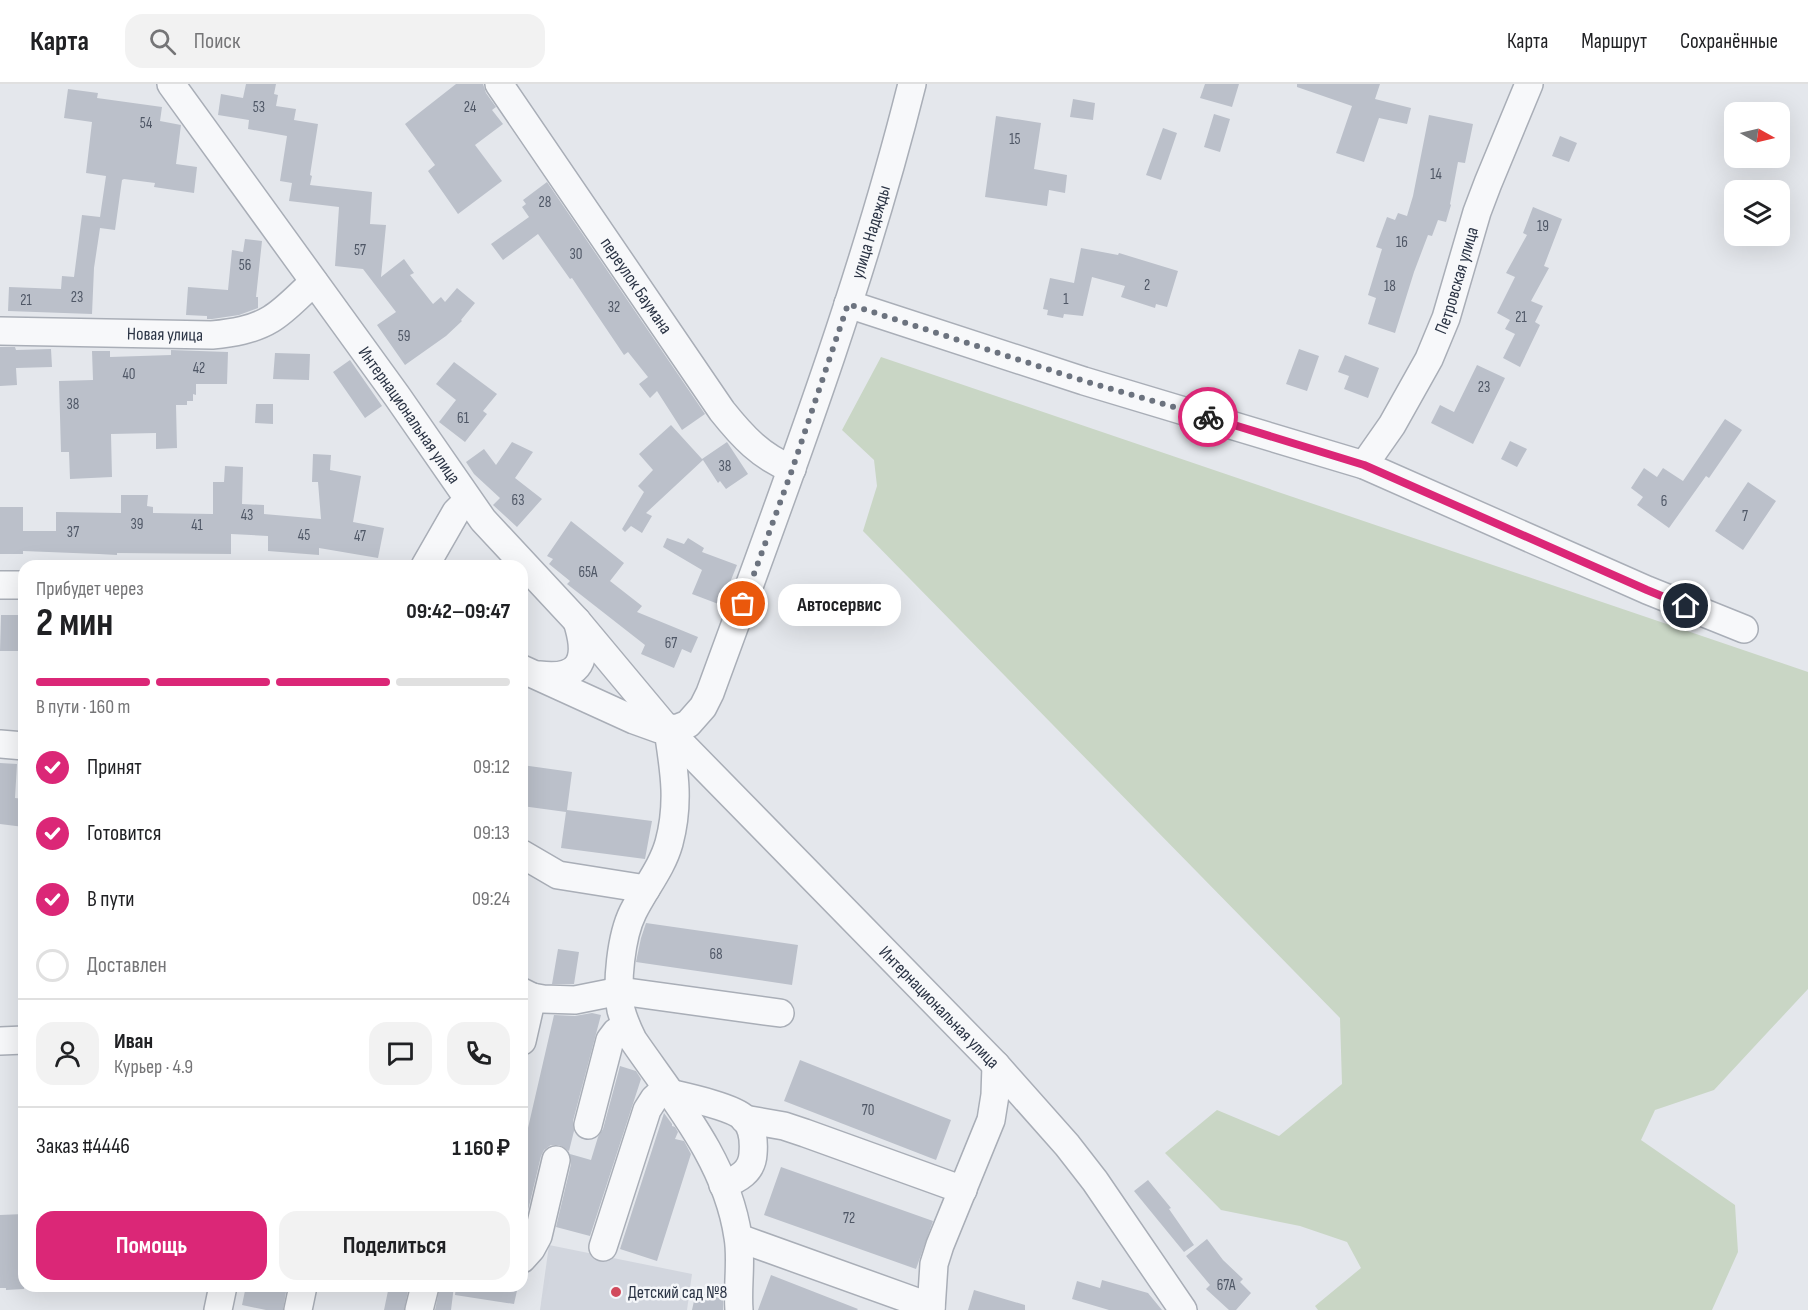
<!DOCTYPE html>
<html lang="ru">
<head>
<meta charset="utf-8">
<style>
	:root { --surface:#fff; --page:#f2f2f2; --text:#202124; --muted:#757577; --line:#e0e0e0; --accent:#db2777 }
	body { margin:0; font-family:"Sofia Sans Condensed",sans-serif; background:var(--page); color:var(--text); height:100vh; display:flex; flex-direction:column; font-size:22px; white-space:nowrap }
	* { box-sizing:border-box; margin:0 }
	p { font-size:20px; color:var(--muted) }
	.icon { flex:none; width:33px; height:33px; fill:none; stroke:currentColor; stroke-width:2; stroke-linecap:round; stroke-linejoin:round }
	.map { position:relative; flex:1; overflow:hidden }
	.details { position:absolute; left:18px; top:476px; width:510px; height:732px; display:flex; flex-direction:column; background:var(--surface); border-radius:18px; box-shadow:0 6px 24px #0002 }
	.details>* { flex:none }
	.needle { width:39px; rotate:98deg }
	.controls { position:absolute; left:1724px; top:18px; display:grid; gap:12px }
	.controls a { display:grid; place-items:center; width:66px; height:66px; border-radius:12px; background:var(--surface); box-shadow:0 6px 24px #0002; font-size:30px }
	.pin { position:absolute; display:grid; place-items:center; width:51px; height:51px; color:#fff; margin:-26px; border:3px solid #fff; border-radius:50%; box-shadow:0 2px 6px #0007 }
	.courier { position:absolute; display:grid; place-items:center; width:60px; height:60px; margin:-30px; border:4px solid #db2777; border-radius:50%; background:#fff; color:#222; box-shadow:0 2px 8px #0007 }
	.bubble { position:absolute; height:42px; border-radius:18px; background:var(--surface); box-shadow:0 6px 24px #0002; font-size:20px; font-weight:700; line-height:42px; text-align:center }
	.summary em { font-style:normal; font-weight:700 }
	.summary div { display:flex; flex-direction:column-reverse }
	.summary { display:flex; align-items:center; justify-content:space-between; height:102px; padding:0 18px }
	h1 { font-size:39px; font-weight:700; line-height:45px }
	.bar { display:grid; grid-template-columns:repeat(4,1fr); gap:9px 6px; align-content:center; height:72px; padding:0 18px }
	.bar i { height:8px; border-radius:4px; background:var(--line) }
	.bar .on { background:var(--accent) }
	.bar p { grid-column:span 4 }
	.line { display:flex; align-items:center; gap:15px; padding:0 18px; border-top:2px solid var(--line) }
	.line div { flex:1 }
	.round { display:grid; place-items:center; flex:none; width:63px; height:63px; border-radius:18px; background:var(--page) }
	ol { padding:0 18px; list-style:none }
	li { display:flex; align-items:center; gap:18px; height:66px }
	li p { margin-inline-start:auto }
	li .icon { padding:6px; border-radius:50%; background:var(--accent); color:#fff; stroke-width:4 }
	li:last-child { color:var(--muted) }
	li i { width:33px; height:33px; border:3px solid var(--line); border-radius:50% }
	.action { display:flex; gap:12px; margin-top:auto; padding:12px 18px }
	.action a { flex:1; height:69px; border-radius:18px; background:var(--accent); color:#fff; font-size:24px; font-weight:700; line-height:69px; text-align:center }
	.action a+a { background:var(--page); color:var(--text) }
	header { display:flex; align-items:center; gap:36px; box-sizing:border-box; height:84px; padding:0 30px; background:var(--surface); border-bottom:2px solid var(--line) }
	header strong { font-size:28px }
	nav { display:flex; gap:33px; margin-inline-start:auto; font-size:21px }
	.search { width:420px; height:54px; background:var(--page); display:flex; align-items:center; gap:15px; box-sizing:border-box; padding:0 21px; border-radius:18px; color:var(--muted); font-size:22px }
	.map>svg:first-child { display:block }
	.built { fill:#d2d6de }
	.green { fill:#c9d6c5 }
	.building { fill:#bbc0ca }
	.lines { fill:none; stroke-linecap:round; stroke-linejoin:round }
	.minor-casing { stroke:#a9aeb7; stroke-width:30 }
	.minor { stroke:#f7f8fa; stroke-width:27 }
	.done { stroke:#6c737f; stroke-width:6; stroke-dasharray:0 10.8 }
	.route { stroke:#db2777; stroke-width:8 }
	.poi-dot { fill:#d1495b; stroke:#f4f6f9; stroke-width:2 }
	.labels { text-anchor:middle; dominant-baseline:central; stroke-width:5; stroke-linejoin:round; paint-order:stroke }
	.number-label { font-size:15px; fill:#4f5766 }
	.street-label { font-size:18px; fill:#2b3445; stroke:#f4f6f9 }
	.poi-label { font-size:18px; fill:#2b3445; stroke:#f4f6f9; text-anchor:start }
</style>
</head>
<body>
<header>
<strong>Карта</strong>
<div class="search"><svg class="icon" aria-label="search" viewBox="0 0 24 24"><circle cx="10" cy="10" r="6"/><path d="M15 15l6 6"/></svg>Поиск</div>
<nav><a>Карта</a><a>Маршрут</a><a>Сохранённые</a></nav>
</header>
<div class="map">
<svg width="1808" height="1226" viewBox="0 0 1808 1226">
	<rect width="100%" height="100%" fill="#e4e7ec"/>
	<path class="built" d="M549,1161l143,29 -5,36h-147z"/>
	<path class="green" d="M881,273l927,315v317l-94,101 -59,20 -14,30 94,65 3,47 -26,58h-394l-3,-4 46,-38 -14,-26 -47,-16 -79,-16 -56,-57 52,-43 62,26 63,-52 -2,-66 -477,-487 14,-45 -3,-26 -32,-30z"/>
	<path class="building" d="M246,0h30l-2,10 4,1 -2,11 20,3 -2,11 24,4 -8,51 2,1 -2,9 62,7 -2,32 16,1 -5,52 23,-18 10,14 -4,2 23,29 8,-7 4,5 12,-14 18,15 -14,17 1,1 -16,15 -41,29 -28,-40 19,-13 -33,-43 -28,-3 4,-59 -50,-6 3,-18 -12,-2 7,-45 -39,-7 1,-9 -31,-5 3,-21 22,4z
		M456,0h27l3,9 10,14 -4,3 11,14 -28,21 27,36 -44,33 -30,-43 7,-6 -30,-41z
		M1205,0h34l-7,23 -32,-9z
		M1297,0h83l-5,15 36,9 -4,16 -28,-6 -15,44 -28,-9 16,-47 -55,-19z
		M68,5l30,4 -1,5 65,9 -2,14 21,4 -5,39 21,3 -3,26 -40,-6 1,-4 -31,-4 -2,1 -7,50 -15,-2 -6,40 -2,46 -84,-3 1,-24 52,2 1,-13 12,1 8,-62 18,2 6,-41 -20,-3 6,-51 -28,-4z
		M1073,15l22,4 -2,17 -23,-3z
		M1214,30l16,5 -10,33 -16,-5z
		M1429,31l44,9 -8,39 -7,-1 -8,42 1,1 -5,17 -8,-2 -6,16 -4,-1 -14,37 -19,61 -27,-9 8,-26 -8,-3 14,-46 -6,-2 11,-30 8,3 3,-7 9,3 6,-20z
		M996,32l45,7 -7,46 33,6 -2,18 -16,-3 -2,16 -62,-9z
		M1163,44l14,5 -16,47 -15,-5z
		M1560,52l17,7 -8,19 -17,-6z
		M547,98l158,232 -23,16 -25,-39 -7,7 -11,-14 9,-7 -20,-25 -4,3 -52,-77 -2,1 -32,-45 -35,26 -12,-16 38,-27 -7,-10 4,-3 -3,-4z
		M1533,123l29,12 -18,47 5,2 -18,33 12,5 -8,16 5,3 -20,42 -17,-9 12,-24 -10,-5 5,-9 -13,-7 18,-36 -9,-4 21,-38 -4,-2z
		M245,155l17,2 -6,56h2v11l-19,7 -27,4h-5v-3l-21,-1 2,-28 40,3 4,-40 11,2z
		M1081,164l37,7 1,-2 59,18 -11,36 -11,-3 -1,4 -34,-11 4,-11 -33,-9 -9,39 -19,-2 -1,4 -16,-3 1,-5 -5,-1 7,-31 24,5z
		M0,263h15l1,3 35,-1 1,18 -36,1 1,17 -17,1z
		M1299,265l20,7 -12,35 -21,-7z
		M171,266l57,2 -1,32h-31v11l-3,-1v7h-6v4h-11l1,43 -21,1v-16l-45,1 1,43 -42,2 -1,-27h-8l-2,-71 34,-1 -1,-29h18v6l61,-2z
		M275,269l35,1 -1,26 -36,-1z
		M1345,271l34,13 -11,30 -24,-9 5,-13 -11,-4z
		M350,276l32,46 -17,12 -32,-46z
		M454,278l43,32 -14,17 4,3 -22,28 -26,-20 17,-22 -20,-16z
		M1477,281l28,13 -32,66 -42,-21 9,-18 14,7z
		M256,320h17v20l-18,-1z
		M1725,335l17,11 -33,48 -3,-2 -37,52 -32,-23 6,-8 -12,-9 13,-20 13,9 6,-9 20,13z
		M671,341l31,34 25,-17 21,32 -22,15 -6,-8 -2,2 -15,-23 -57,53 6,3 -10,17 -11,-7 -6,6 -3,-3 22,-37 -6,-6 15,-16 -14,-16z
		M1510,357l17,8 -10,18 -16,-8z
		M512,358l21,10 -18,26 27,21 -25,28 -24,-22 7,-7 -26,-24 -8,-12 18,-13 12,16z
		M313,370l18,1 -1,15 31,6 -8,46 31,6 -6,30 -59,-10v7l-51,-4v-15l-37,-2v20l-114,-1v2l-18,-1 -76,-3v3h-23v-47h23v24h33v-19l65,1v-18h27l-1,11 6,1v6l60,1v-32h11l1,-16 18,1 -1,37 22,1v9l57,5 -3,-37h-6z
		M1748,398l28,19 -33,49 -28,-19z
		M571,437l53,42 -14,18 32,25 -5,6 61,25 -7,16 -9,-4 -8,19 -33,-14 4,-9 -78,-61 3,-3 -21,-17 4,-5 -6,-3z
		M667,454l17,6 4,-6 16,10 -2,4 35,13 -16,40 -29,-11 10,-24 -39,-23z
		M1,531h21v36h-22z
		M0,679l17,1 -2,34 9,1v28l-24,-3z
		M522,681l50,7 -5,38 85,11 -7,38 -84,-11 5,-36 -44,-6z
		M646,839l152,22 -6,40 -156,-23 5,-24z
		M558,865l21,3 -5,32h-22z
		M592,929l9,2 -28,106 1,10 -5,20 -10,-6h-8l-7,5 -3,6 -15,63 -4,-2v-63l32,-139 21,1z
		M800,976l151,60 -15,40 -152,-59z
		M620,982l16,5 5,8 -51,157 -34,-9 15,-63 -1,-10 21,6 7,-23 5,-8z
		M664,1029l8,11v2l3,1 3,5 -3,7 9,2 7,13 -34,107 -37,-12z
		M781,1083l152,54 -17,48 -152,-54z
		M1148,1096l23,28 -2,1 25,36 -10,7 -50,-61z
		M24,1130v75l-18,1v-2h-6v-73z
		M1207,1155l16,21 20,19 -3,3 11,11 -15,17h-7l-23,-21 4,-4 -24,-29z
		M771,1191l87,34 -1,1h-99z
		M1102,1196l46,13 14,17h-53l-37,-11 5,-18 23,7z
		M246,1202h41l-4,24h-17l-24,-5z
		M389,1202h20l-5,24h-20z
		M440,1202h14l-3,24h-16z
		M456,1202h62l-4,18 -59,-9z
		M974,1206l51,15v5h-57z
		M696,1208l27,7v11h-31z"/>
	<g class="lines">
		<g class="minor-casing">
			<g id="minor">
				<path id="s1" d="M171,0l226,312 86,124 94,101 91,109 328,335 71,80 28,36 88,129"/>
				<path id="s2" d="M499,0l223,327c20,25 39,46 70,58"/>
				<path d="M848,220l236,77 280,84 283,125 97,39"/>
				<path id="s3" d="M0,247l212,4c20,-2 41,-5 59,-16 15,-9 29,-25 43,-37"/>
				<path id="s4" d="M1364,381l28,-40 37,-66 17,-41 31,-106 11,-29 41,-99"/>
				<path d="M425,482l31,-54 12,-12"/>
				<path d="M0,501h24"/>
				<path id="s5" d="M522,585l112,51 25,9 19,-1 10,-4 15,-17 7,-14c73,-200 150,-401 202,-609"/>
				<path d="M539,591c43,5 50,-16 38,-54"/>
				<path d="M668,646c6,40 12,72 1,113 -7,25 -24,45 -36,69 -12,24 -17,72 -12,98 3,11 7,20 12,30 42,61 94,121 105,197 4,22 -1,50 1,73"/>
				<path d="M0,660l24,2"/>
				<path d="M522,770l36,21 88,14"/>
				<path d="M522,908l10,5 11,2 32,1 45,-9 160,22"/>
				<path d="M0,957l24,-1"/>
				<path d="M522,957l10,-44"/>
				<path d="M669,1009c17,4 64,14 75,25 9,9 10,24 9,36 -1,18 -15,25 -30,31"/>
				<path d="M744,1035l40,7 21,7 158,57"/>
				<path d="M588,1041l22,-85 6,-8 10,-6"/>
				<path d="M739,1154l192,69"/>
				<path d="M603,1163l44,-137 7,-11 12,-11"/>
				<path d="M522,1175l9,-10 7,-13 18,-76"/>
				<path d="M218,1226l5,-24"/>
				<path d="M298,1226l5,-24"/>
				<path d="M419,1226l6,-24"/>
				<path d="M931,1226l3,-46 6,-19 51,-125 4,-25 1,-30"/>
			</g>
		</g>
		<use href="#minor" class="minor"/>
	</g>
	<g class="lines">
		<path class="done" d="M743,520l49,-134 56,-166 236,77 124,36"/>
		<path class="route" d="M1208,333l156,48 283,125 39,16"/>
	</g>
	<circle class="poi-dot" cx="616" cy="1208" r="6"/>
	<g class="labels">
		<g class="number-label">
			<text x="259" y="23">53</text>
			<text x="470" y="23">24</text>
			<text x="146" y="39">54</text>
			<text x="1015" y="55">15</text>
			<text x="1436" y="90">14</text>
			<text x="545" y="118">28</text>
			<text x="1543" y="142">19</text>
			<text x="1402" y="158">16</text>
			<text x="360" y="166">57</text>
			<text x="576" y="170">30</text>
			<text x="245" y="181">56</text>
			<text x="1147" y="201">2</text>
			<text x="1390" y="202">18</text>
			<text x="77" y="213">23</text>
			<text x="1066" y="215">1</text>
			<text x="26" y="216">21</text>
			<text x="614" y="223">32</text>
			<text x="1521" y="233">21</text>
			<text x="404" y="252">59</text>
			<text x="199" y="284">42</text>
			<text x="129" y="290">40</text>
			<text x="1484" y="303">23</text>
			<text x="73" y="320">38</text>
			<text x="463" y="334">61</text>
			<text x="725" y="382">38</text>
			<text x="518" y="416">63</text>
			<text x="1664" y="417">6</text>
			<text x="247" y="431">43</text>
			<text x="1745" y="432">7</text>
			<text x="137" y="440">39</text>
			<text x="197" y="441">41</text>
			<text x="73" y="448">37</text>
			<text x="304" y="451">45</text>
			<text x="360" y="452">47</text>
			<text x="588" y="488">65А</text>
			<text x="671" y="559">67</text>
			<text x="716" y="870">68</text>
			<text x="868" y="1026">70</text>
			<text x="849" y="1134">72</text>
			<text x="1226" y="1201">67А</text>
		</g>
		<g class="street-label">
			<text stroke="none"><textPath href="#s5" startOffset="706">улица Надежды</textPath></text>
			<text stroke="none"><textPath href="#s4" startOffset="208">Петровская улица</textPath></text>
			<text stroke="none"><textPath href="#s2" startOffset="244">переулок Баумана</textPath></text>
			<text stroke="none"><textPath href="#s3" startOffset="165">Новая улица</textPath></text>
			<text stroke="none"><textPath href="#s1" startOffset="408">Интернациональная улица</textPath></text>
			<text stroke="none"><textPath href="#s1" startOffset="1204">Интернациональная улица</textPath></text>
		</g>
		<g class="poi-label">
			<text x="628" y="1208">Детский сад №8</text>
		</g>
	</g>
</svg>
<div class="controls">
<a><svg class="needle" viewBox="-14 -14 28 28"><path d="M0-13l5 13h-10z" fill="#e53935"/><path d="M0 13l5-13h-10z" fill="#757577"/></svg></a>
<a><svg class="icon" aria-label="layers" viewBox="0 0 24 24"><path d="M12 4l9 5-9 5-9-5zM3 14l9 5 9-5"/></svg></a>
</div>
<div class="pin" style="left:743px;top:520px;background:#ea580c"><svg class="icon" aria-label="bag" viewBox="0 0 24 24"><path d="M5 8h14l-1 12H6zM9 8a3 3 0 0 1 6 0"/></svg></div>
<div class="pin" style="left:1686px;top:522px;background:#1f2937"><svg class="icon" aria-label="home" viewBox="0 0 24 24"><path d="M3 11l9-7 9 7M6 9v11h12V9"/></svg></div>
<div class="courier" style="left:1208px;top:333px"><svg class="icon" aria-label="bike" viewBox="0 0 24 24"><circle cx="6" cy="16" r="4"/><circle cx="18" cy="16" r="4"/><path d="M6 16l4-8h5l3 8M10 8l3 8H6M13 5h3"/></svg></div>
<div class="bubble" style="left:778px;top:500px;width:123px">Автосервис</div>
<section class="details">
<div class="summary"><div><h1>2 мин</h1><p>Прибудет через</p></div><em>09:42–09:47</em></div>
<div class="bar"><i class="on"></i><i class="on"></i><i class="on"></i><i></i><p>В пути · 160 m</p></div>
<ol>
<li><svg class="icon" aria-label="check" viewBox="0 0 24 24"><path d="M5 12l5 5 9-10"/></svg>Принят<p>09:12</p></li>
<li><svg class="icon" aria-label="check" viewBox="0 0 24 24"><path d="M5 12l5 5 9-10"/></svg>Готовится<p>09:13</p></li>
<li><svg class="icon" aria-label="check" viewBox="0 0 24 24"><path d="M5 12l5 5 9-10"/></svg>В пути<p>09:24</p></li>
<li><i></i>Доставлен</li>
</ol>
<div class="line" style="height:108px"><a class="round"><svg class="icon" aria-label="person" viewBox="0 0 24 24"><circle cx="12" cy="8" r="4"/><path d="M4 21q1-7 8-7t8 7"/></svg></a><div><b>Иван</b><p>Курьер · 4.9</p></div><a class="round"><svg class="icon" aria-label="chat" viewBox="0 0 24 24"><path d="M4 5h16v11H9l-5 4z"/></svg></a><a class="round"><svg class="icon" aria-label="phone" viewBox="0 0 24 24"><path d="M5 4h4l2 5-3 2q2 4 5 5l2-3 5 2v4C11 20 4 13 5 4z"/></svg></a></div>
<div class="line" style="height:78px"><div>Заказ #4446</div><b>1 160 ₽</b></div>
<div class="action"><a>Помощь</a><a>Поделиться</a></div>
</section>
</div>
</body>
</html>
